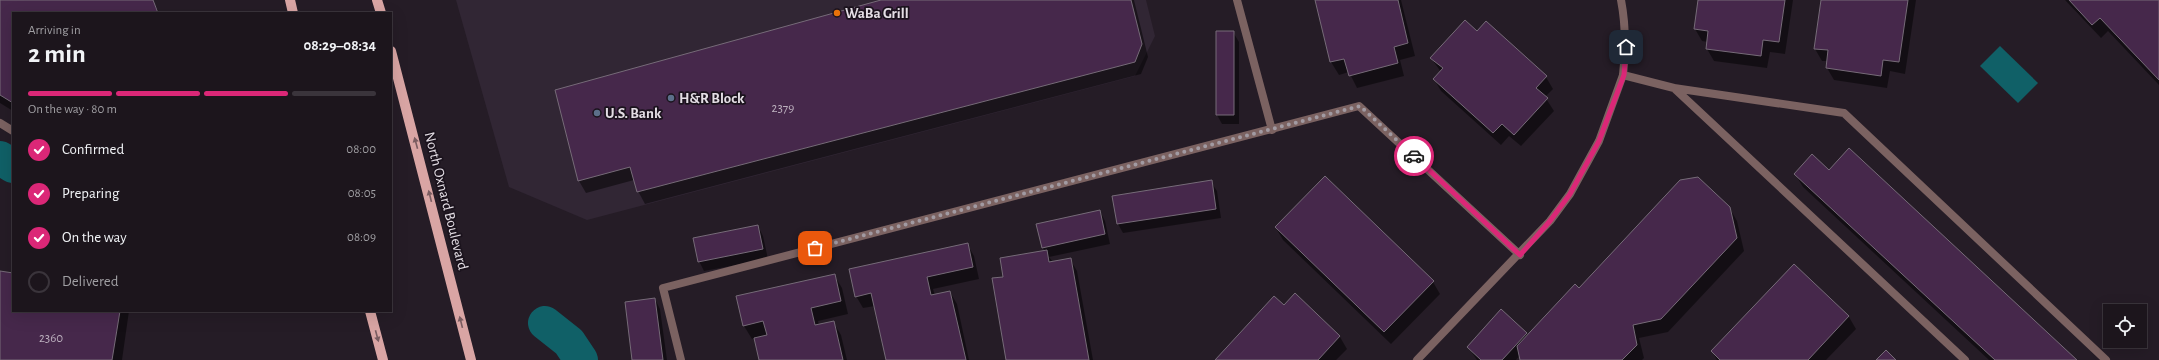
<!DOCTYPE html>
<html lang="en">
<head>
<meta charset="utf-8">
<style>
	:root { --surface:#1c151c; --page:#292229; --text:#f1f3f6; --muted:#a09fa3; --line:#3a343b; --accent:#db2777 }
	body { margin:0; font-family:"Alegreya Sans",sans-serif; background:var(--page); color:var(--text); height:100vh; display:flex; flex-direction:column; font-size:15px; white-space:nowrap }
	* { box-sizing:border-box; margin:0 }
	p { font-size:13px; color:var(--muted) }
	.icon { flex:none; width:22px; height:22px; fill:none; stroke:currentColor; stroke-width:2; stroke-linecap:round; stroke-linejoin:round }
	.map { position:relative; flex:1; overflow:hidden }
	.side { position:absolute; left:12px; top:12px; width:380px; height:300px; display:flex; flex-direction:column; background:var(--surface); border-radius:0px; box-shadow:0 4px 16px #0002,0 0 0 1px var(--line) }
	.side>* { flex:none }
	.fabs { position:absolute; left:2103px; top:304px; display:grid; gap:8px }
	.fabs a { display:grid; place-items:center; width:44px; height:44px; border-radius:0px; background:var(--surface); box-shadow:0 4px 16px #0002,0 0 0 1px var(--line); font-size:20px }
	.pin { position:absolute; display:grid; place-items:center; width:34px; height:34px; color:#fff; margin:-17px; border-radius:8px; box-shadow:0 2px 6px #0006 }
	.courier { position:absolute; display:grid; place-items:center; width:40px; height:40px; margin:-20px; border:3px solid #db2777; border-radius:50%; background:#fff; color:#222; box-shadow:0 1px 5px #0007 }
	.head em { font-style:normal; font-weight:700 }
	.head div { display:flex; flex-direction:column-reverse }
	.head { display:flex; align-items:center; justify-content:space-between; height:68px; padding:0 16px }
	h1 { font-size:26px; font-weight:700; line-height:30px }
	.bar { display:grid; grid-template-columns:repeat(4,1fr); gap:6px 4px; align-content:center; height:48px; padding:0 16px }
	.bar i { height:5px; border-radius:3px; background:var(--line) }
	.bar .selected { background:var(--accent) }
	.bar p { grid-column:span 4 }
	ol { padding:0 16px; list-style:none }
	li { display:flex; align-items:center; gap:12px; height:44px }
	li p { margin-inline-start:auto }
	li .icon { padding:4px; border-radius:50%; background:var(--accent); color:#fff; stroke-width:4 }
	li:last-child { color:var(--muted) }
	li i { width:22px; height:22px; border:2px solid var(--line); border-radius:50% }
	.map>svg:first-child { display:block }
	.commercial { fill:#312634 }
	.water { fill:#106067 }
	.shadow { fill:#0007 }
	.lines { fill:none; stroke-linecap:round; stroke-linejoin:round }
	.canal { stroke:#106067; stroke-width:34 }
	.building { fill:#46284b; stroke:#766b78 }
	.service { stroke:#7b6261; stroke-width:8 }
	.minor { stroke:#7b6261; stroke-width:8 }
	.primary { stroke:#d9a5a4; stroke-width:10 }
	.oneway { fill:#7a5c60 }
	.done { stroke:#a19aa2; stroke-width:4; stroke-dasharray:0 7.2 }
	.route { stroke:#db2777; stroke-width:5 }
	.food-dot { fill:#e8710a; stroke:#1b131d; stroke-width:1.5 }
	.service-dot { fill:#5c6f8a; stroke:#1b131d; stroke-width:1.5 }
	.labels { text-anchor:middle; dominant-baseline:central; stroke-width:3.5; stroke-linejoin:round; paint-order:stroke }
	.number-label { font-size:13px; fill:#bcb0be }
	.poi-label { font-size:15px; font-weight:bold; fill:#e4dee5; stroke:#1b131d; text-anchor:start }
	.street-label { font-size:15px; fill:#e4dee5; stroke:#1b131d }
</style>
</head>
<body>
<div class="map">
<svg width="2159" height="360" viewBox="0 0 2159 360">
	<rect width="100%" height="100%" fill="#251c26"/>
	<path class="commercial" d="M456,0h690l9,36 -20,40 -548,144 -78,-33z"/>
	<path class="water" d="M2000,46l38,37 -20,20 -38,-37z"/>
	<path class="shadow" d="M0,0h151l9,13h-147v98l-13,-8z
		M885,0h249l14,57 -7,17 -496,130 -7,-13 -4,-11 -48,13 -7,-12z
		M1316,0h85l14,56 -15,4 4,16 -47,12 -8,-16 -10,3 -8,-13z
		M1699,0h94l-8,54 -15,-2 -3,16 -53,-7 -7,-12 1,-7 -6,-1 -7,-12z
		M1822,0h94l-11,74 -15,-3 -3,17 -53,-8 -7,-12 1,-7h-6l-7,-12z
		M2065,0h94v85l-51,-54 -7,7z
		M1233,32l6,10v82h-17l-5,-9z
		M1477,33l69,44 7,12 -8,8 9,14 -33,35 -12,-10 -8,9 -60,-54 -7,-12 7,-7 -10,-14z
		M1829,171l247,189h-87l-186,-173 -8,-13z
		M1211,182l6,9 4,27 -98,15 -5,-9z
		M1729,207l8,14 7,30 -76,81 -29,6 5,20 -2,2h-121l-1,-5 -4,5h-39l-9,-13 58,-14 2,3 51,-47z
		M1100,211l5,10 5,23 -61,13 4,5 17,-3 7,12 16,89h-86l-3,-83 41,-26 -3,-4z
		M758,226l5,10 5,23 -64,12 -5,-10z
		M1276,228l157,54 7,12 -49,50 -108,-104z
		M967,244l7,12 5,23 -46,10 2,6 15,-3 7,12 12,56h-82l-12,-54 -12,2 -7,-12z
		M1794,266l55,51 7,12 -30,31h-109l-5,-9z
		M0,272l13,2v37h116l-7,49h-122z
		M834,275l8,13 6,26 -30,7 1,4 14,-3 8,13 6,25h-87l-5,-22 -3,1 -8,-13 -7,-29z
		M1295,295l45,42 7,12 -11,11h-120l68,-53z
		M655,299l5,10 7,51h-34z"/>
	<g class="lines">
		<path class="canal" d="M0,158l13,8
			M545,323l24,19 12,18"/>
	</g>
	<path class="building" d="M0,0h153l5,13h-145v90l-13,-8z
		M881,0h250l11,44 -7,18 -498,130 -7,-25 -52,14 -23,-91z
		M1315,0h83l10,43 -14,4 4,16 -49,13 -5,-17 -14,3z
		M1698,0h87l-6,42 -16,-2 -2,16 -55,-7 2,-18 -14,-2z
		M1821,0h87l-9,62 -16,-2 -2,16 -55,-8 2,-18 -14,-1z
		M2069,0h90v80l-59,-62 -8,7z
		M1465,20l12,11 9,-10 61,55 -11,12 12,10 -34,37 -12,-11 -9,9 -60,-54 10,-11 -13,-10z
		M1216,31h18v84h-18z
		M1849,148l228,212h-82l-201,-186 18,-20 17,16z
		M1325,176l109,105 -50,51 -109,-105z
		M1698,177l32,30 7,31 -76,81 -28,6 4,20 -15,15h-102l-3,-14 58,-62 4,4 101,-108z
		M1212,180l4,29 -99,15 -5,-28z
		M1100,210l5,24 -63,14 -6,-24z
		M758,225l5,24 -65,13 -5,-24z
		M968,243l5,24 -46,10 4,18 19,-4 16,69h-80l-15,-67 -16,4 -6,-28z
		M1047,250l2,12 22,-4 18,102h-83l-14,-82 11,-1 -3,-19z
		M1794,264l55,52 -41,44h-88l-9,-9z
		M0,271l13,2v38h107l-8,49h-112z
		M835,274l6,27 -30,7 4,17 19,-4 9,39h-84l-5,-22 13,-3 -4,-14 -20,5 -7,-30z
		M1295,293l45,43 -22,24h-103l59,-64 10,9z
		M655,298l8,62h-31l-7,-58z
		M1501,309l26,24 -25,27h-21l-14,-13z
		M1886,350l10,10h-20z"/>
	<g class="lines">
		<path class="service" d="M1237,0l35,130
			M1674,88l170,25 262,247
			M0,123l13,8
			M681,360l-18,-72 696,-182 161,149
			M1417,360l133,-139 20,-27 29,-53 24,-66 51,13 291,272"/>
		<path class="minor" d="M1621,0c5,26 5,49 2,75"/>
		<path class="primary" d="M290,0l3,13
			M377,0l4,13
			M391,51l80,309
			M370,311l13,49"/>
	</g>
	<defs><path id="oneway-solid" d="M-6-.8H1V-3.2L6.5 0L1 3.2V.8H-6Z"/></defs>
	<g class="oneway">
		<use href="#oneway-solid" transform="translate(416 143) rotate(-105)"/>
		<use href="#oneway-solid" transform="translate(430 196) rotate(-104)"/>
		<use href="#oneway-solid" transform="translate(461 322) rotate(-104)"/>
		<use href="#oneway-solid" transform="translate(377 336) rotate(75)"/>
	</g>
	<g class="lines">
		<path class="done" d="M815,248l545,-142 54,50"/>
		<path class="route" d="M1414,156l106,99 30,-34 20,-27 29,-53 25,-66 2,-28"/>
	</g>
	<circle class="food-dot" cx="837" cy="13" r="4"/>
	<g class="service-dot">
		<circle cx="671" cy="98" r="4"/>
		<circle cx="597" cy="113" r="4"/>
	</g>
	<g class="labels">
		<g class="number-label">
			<text x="783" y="108">2379</text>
			<text x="51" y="338">2360</text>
		</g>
		<g class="poi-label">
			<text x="845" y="13">WaBa Grill</text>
			<text x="679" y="98">H&amp;R Block</text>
			<text x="605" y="113">U.S. Bank</text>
		</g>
		<g class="street-label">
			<text transform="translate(446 201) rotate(76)">North Oxnard Boulevard</text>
		</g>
	</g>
</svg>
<div class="fabs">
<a><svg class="icon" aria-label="locate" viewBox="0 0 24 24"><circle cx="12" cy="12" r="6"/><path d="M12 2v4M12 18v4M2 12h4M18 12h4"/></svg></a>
</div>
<div class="pin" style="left:815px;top:248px;background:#ea580c"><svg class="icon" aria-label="bag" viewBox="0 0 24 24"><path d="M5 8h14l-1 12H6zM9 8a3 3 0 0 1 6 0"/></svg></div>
<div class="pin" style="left:1626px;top:47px;background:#1f2937"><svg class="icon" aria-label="home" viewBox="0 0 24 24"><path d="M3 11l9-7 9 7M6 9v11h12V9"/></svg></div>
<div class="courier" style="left:1414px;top:156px"><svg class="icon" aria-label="car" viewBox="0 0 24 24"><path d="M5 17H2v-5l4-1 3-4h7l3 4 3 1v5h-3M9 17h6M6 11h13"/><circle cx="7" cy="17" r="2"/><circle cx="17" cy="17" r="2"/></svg></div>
<section class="side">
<div class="head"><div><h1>2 min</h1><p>Arriving in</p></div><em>08:29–08:34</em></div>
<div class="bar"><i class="selected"></i><i class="selected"></i><i class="selected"></i><i></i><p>On the way · 80 m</p></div>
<ol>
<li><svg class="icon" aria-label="check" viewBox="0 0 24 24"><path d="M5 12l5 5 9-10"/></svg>Confirmed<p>08:00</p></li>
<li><svg class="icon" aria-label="check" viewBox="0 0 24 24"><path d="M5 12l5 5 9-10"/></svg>Preparing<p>08:05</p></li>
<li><svg class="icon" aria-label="check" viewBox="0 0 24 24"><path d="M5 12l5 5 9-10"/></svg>On the way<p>08:09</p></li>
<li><i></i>Delivered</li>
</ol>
</section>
</div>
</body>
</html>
